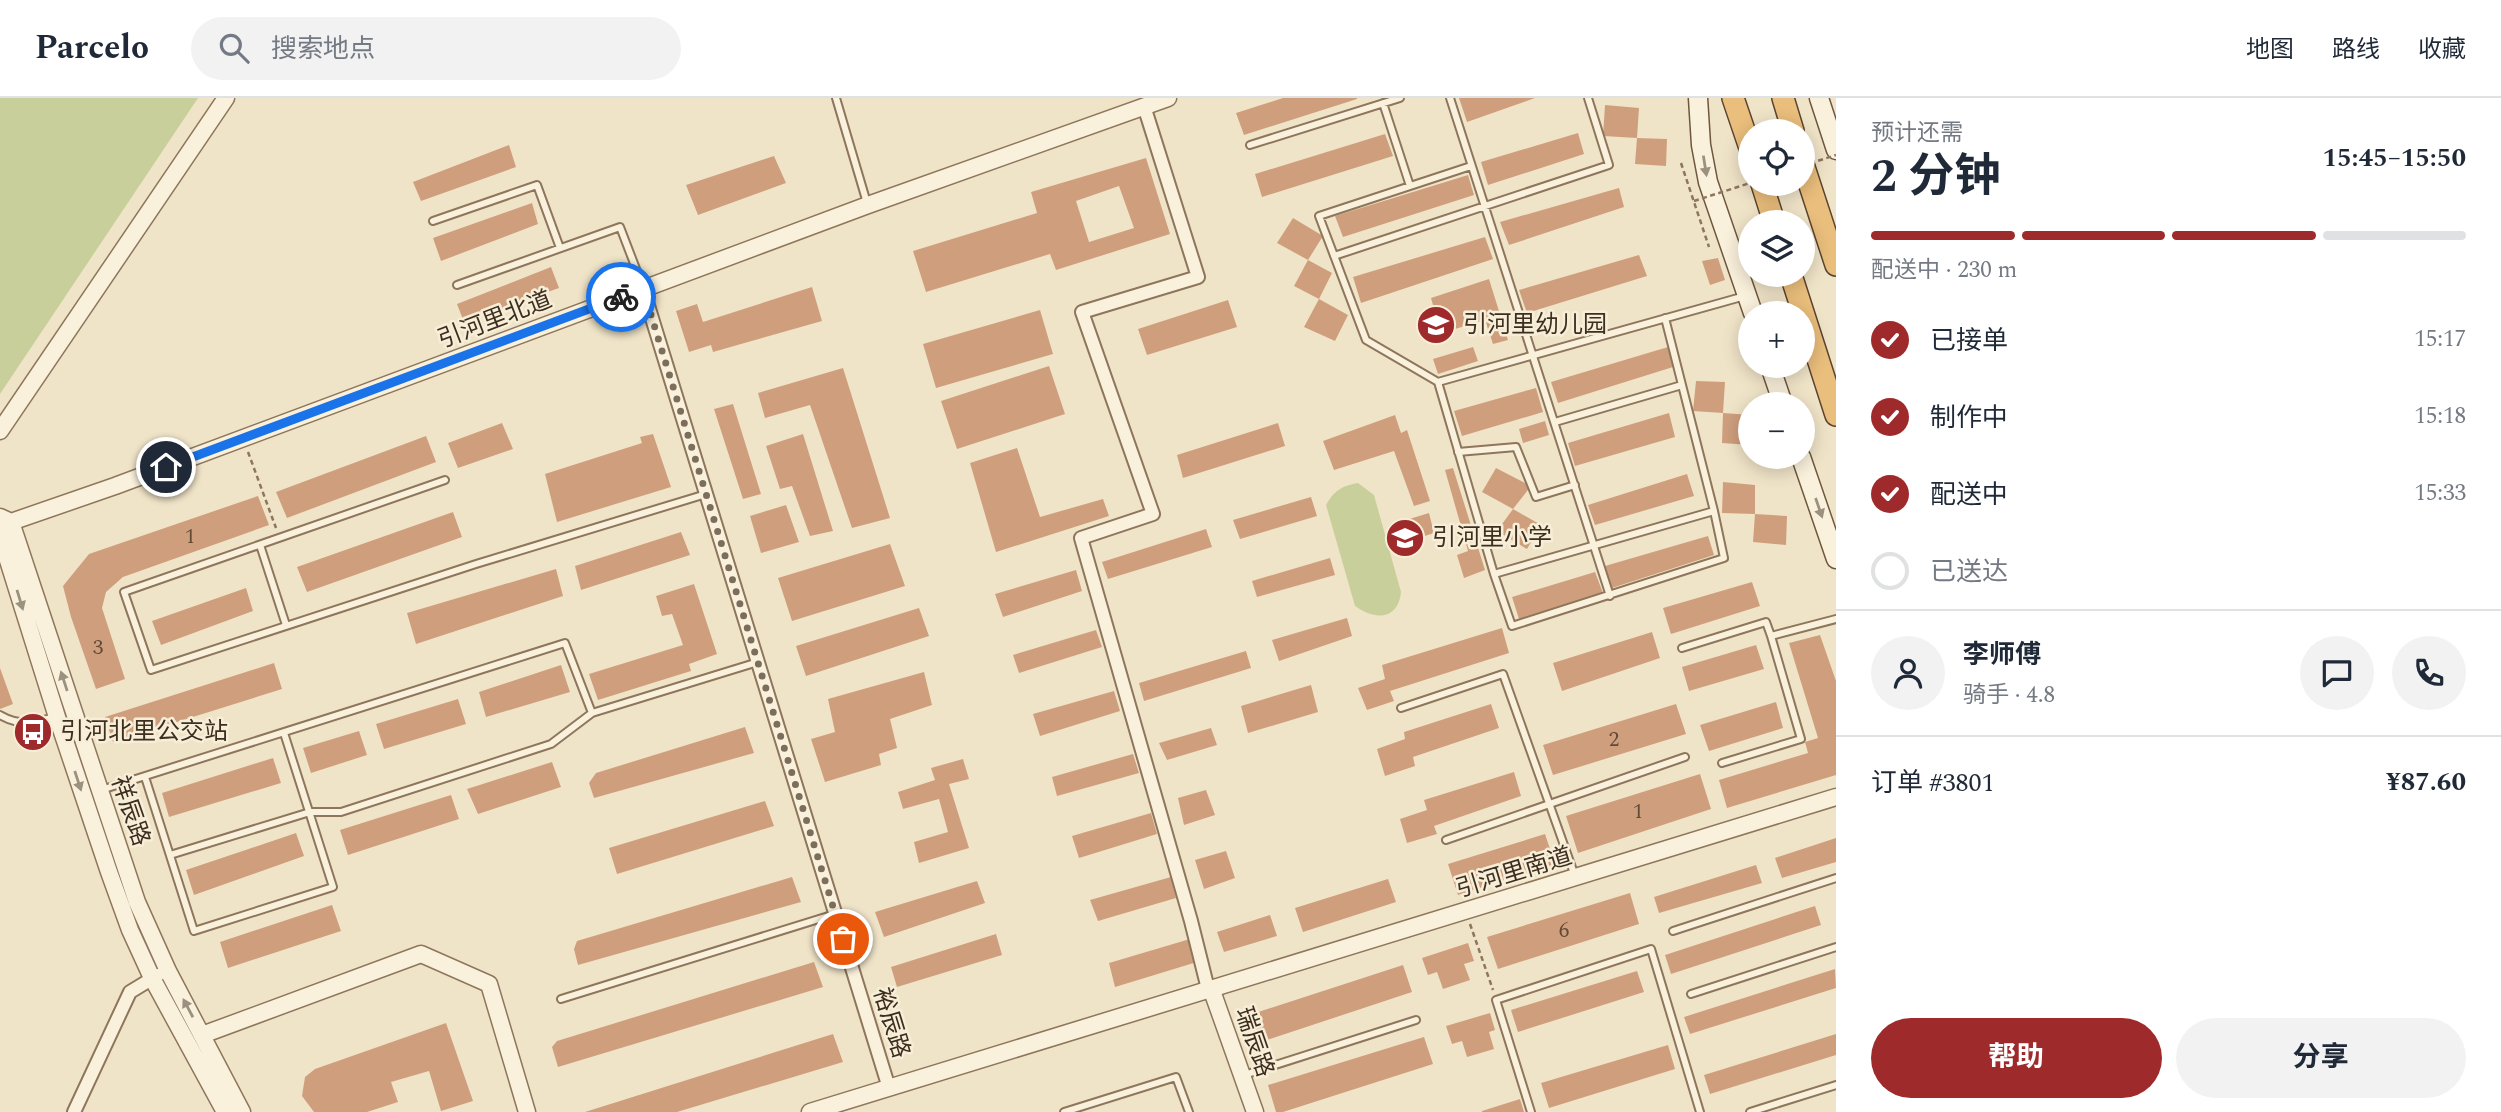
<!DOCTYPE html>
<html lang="zh">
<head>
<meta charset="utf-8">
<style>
	:root { --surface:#fff; --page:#f2f2f3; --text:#1f2937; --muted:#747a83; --line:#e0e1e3; --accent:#9e2a2b }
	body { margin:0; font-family:Spectral,"Noto Sans SC",serif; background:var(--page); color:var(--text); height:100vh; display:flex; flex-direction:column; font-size:26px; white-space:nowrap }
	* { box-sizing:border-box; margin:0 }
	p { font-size:23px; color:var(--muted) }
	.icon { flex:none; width:38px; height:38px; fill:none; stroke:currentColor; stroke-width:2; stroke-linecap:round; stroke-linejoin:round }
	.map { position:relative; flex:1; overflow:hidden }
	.sheet { display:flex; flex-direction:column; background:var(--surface); width:665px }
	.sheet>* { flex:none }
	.buttons { position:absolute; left:1738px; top:21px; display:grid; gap:14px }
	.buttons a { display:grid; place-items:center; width:77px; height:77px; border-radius:50%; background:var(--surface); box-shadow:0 4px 18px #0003; font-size:35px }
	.pin { position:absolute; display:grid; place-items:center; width:60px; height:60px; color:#fff; margin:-30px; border:4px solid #fff; border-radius:50%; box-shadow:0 2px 7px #0007 }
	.courier { position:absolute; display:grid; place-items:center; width:70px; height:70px; margin:-35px; border:5px solid #1a73e8; border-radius:50%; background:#fff; color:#222; box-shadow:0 2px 9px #0007 }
	.overview em { font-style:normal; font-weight:700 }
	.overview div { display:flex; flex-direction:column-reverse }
	.overview { display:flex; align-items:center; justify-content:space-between; height:119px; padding:0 35px }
	h1 { font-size:46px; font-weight:700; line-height:52px }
	.bar { display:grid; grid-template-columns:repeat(4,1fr); gap:10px 7px; align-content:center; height:84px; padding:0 35px }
	.bar i { height:9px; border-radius:5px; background:var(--line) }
	.bar .active { background:var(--accent) }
	.bar p { grid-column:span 4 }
	.line { display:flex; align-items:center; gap:18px; padding:0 35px; border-top:2px solid var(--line) }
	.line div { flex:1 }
	.round { display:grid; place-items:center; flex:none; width:74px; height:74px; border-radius:37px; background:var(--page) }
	ol { padding:0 35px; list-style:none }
	li { display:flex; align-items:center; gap:21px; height:77px }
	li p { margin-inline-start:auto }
	li .icon { padding:7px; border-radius:50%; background:var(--accent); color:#fff; stroke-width:4 }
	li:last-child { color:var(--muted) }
	li i { width:38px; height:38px; border:4px solid var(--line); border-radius:50% }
	.action { display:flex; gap:14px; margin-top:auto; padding:14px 35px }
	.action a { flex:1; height:80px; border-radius:42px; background:var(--accent); color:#fff; font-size:28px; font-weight:700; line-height:80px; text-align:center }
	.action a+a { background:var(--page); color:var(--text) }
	header { display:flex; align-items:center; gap:42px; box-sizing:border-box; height:98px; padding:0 35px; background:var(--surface); border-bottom:2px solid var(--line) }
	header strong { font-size:33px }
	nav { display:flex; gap:38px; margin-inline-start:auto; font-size:24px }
	.search { width:490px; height:63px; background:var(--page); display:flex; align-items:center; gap:18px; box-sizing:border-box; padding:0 24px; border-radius:38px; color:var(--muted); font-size:26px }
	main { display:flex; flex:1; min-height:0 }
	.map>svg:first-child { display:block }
	.green { fill:#c9cf9b }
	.building { fill:#cf9f7d; fill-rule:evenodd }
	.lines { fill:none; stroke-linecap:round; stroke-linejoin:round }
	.service-casing { stroke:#8d765c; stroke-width:10 }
	.minor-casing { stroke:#8d765c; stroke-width:16 }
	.tertiary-casing { stroke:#8d765c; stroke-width:19 }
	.secondary-casing { stroke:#6f573f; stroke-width:21 }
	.trunk-casing { stroke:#5b4430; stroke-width:24 }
	.path { stroke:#8d765c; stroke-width:2.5; stroke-dasharray:5 3.5; stroke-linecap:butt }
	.service { stroke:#faf1dc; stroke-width:6 }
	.minor { stroke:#faf1dc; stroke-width:12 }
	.tertiary { stroke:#faf1dc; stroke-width:16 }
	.secondary { stroke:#faf1dc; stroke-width:18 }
	.trunk { stroke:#eabe7c; stroke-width:21 }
	.path-bridge { stroke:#8d765c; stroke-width:2.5; stroke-dasharray:5 3.5; stroke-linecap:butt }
	.oneway { fill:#9c907e }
	.done { stroke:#7c6e5b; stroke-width:7; stroke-dasharray:0 12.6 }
	.route { stroke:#1a73e8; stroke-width:9 }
	.labels { text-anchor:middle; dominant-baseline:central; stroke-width:5; stroke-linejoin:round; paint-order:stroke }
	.number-label { font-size:21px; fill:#624a37 }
	.street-label { font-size:24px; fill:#3d2e20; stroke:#f7eed8 }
	.poi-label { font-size:24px; fill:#3d2e20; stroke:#f7eed8; text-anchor:start }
</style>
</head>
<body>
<header>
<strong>Parcelo</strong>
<div class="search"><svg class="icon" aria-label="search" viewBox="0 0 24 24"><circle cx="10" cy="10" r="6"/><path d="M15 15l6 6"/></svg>搜索地点</div>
<nav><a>地图</a><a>路线</a><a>收藏</a></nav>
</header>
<main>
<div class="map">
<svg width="1836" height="1014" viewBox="0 0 1836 1014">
	<rect width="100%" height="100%" fill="#f0e4c8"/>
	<path class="green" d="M0,0h198l-198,296z
		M1358,385l16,12 27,97c-3,29 -27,28 -46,14l-29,-101c8,-14 15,-19 32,-22z"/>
	<path class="building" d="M1283,0h74v1l-113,36 -8,-22z
		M1459,0h76l-68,24z
		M1605,7l34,3 -2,30 -34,-2z
		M1578,35l6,21 -96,31 -7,-23z
		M1385,36l8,22 -131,41 -7,-23z
		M1637,40l30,1 -1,27 -31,-2z
		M509,47l7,22 -95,34 -8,-19z
		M774,58l12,27 -88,32 -12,-30z
		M1146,60l24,76 -114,36 -6,-16 -124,38 -13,-41 124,-38 -6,-21zM1119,88l15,42 -45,14 -13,-41z
		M1468,77l6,20 -131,42 -8,-21z
		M1619,90l5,19 -115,38 -9,-23z
		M532,105l6,21 -97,37 -8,-23z
		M1293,120l30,18 -15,24 -31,-17z
		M1485,139l8,22 -132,44 -8,-26z
		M1639,157l8,21 -120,37 -8,-23z
		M1718,160l7,22 -15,5 -8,-24z
		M1308,162l24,13 -13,26 -25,-13z
		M551,169l8,21 -95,34 -7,-18z
		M1489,181l19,61 -15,4 -8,-24 -30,9 -17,-6 -7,-25z
		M812,189l10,34 -109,31 -2,-7 -22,7 -13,-41 21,-7 6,18z
		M1319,201l29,16 -13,26 -31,-14z
		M1228,202l9,27 -90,28 -9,-26z
		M1040,212l13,44 -117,34 -13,-44z
		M1473,249l5,14 -40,13 -5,-15z
		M1668,249l5,20 -115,36 -7,-21z
		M1049,268l16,48 -108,35 -16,-48z
		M843,270l47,150 -38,10 -42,-123 -45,13 -7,-25z
		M1696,283l29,1 -2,31 -30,-2z
		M1536,290l7,24 -81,24 -8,-25z
		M733,306l28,90 -18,5 -29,-90z
		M1669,315l6,24 -100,29 -7,-23z
		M1723,315l27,2v30l-28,-2z
		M1395,317l6,18 6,-3 23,71 -16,5 -20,-55 -60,19 -11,-29z
		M1545,323l4,14 -26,8 -4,-14z
		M502,325l11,26 -55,19 -10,-25z
		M1278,325l7,23 -102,32 -6,-23z
		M653,336l18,53 -114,35 -12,-48 97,-31 -2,-6z
		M803,336l30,97 -23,5 -18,-50 -12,3 -14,-43z
		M426,338l10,26 -149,56 -11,-26z
		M1017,350l23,69 63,-18 6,17 -113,36 -26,-89z
		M1453,370l32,102 -21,8 -7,-23 11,-4 -23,-81z
		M1496,370l35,18 -18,23 28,16 -14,24 -30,-18 16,-22 -31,-17z
		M1687,376l7,22 -99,29 -7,-20z
		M1723,384l32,3v29l32,2 -1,29 -33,-3 2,-28 -33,-1z
		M258,398l11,29 -146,52 -17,15 -4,16 23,71 -29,10 -25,-72 -8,-31 26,-32z
		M1311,399l6,19 -77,23 -7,-19z
		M786,407l13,37 -38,11 -11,-37z
		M453,414l9,25 -155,55 -10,-25z
		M1429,415l5,20 -34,11 -7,-20z
		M1206,431l6,18 -104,32 -6,-17z
		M681,434l9,23 -109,35 -6,-24z
		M1708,438l6,19 -102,33 -7,-22z
		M890,446l15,42 -113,35 -14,-43z
		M1330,460l5,17 -78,22 -5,-16z
		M556,471l7,27 -147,48 -9,-31z
		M1076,472l6,21 -79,26 -8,-23z
		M1595,474l8,21 -84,26 -7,-22z
		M1752,484l8,24 -89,28 -8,-26z
		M694,486l23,70 -28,10 2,7 -93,29 -9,-26 94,-29 -11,-31 -10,2 -6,-20z
		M246,490l7,23 -92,34 -9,-24z
		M919,510l10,28 -123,40 -10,-30z
		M1347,520l5,18 -73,25 -7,-21z
		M1502,530l7,25 -119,38 4,10 -27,9 -9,-22 27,-9 -3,-14z
		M1096,532l6,17 -83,26 -6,-18z
		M1652,534l8,26 -98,33 -9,-28z
		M1820,537l16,46v94l-109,33 -8,-28 89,-27 -3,-11 13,-4 -29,-95z
		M1756,547l8,24 -75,22 -7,-24z
		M1246,553l5,17 -107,33 -5,-18z
		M274,565l8,26 -169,53 -8,-25z
		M561,567l9,27 -84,25 -7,-25z
		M0,570l13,36 -13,5z
		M924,574l8,33 -42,14 7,29 -18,6 2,11 -56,17 -14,-43 24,-7 -7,-33z
		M1311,587l7,27 -70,21 -7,-27z
		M1114,593l6,20 -80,25 -7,-22z
		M458,601l8,25 -82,25 -8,-25z
		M1776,604l7,26 -74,23 -9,-26z
		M1491,606l8,24 -86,29 2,9 -30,10 -8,-27 28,-10 -1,-7z
		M1676,606l10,30 -133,41 -10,-30z
		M745,629l9,26 -160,45 -5,-15 7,-10z
		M1211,630l6,17 -50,15 -8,-17z
		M359,633l8,24 -56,18 -8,-25z
		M1133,656l6,19 -82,23 -5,-19z
		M273,660l8,25 -112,34 -7,-24z
		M963,661l6,20 -20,5 20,64 -50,15 -5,-21 34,-10 -9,-33 -36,10 -5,-17 37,-12 -4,-12z
		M552,664l9,25 -83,27 -11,-25z
		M1514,674l7,24 -87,30 3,8 -30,9 -7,-24 27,-9 -3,-10z
		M1700,676l11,35 -133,44 -12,-37z
		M1206,692l9,25 -31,10 -6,-27z
		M451,697l8,24 -111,36 -8,-25z
		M765,703l9,25 -157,48 -8,-26z
		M1151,715l6,21 -78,24 -7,-22z
		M296,735l8,23 -110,39 -8,-25z
		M1545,736l10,30 -97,31 -10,-31z
		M1836,740v24l-54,16 -7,-20z
		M1226,753l9,27 -31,11 -9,-29z
		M1756,767l6,18 -103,30 -5,-16z
		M792,779l9,25 -223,63 -4,-16 3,-8z
		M1171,779l5,21 -78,23 -8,-21z
		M1388,781l8,23 -93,30 -8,-24z
		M977,783l8,22 -101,34 -9,-25z
		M1630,795l9,31 -141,45 -11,-32z
		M332,807l9,26 -113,37 -8,-26z
		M1815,808l6,19 -150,49 -6,-19z
		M1270,817l7,21 -53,16 -7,-20z
		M996,836l6,21 -105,32 -6,-20z
		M1190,841l7,23 -82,25 -6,-24z
		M1468,845l6,18 -10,3 6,16 -27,9 -6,-17 -9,3 -6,-17z
		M814,864l9,25 -265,80 -6,-20 5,-6z
		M1403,867l9,27 -157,52 -9,-28z
		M1835,871l1,19 -146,46 -6,-17z
		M1637,873l7,21 -126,40 -7,-22z
		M1490,915l5,17 -6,2 5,17 -27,8 -5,-16 -10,3 -6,-18z
		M446,925l27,78 -32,10 -12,-40 -38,11 7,20 -31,10h-53l-12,-16 3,-19 10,-8z
		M833,936l10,28 -166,50h-92z
		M1836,936v21l-126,39 -6,-19z
		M1424,939l9,27 -150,48h-7l-8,-27z
		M1668,947l7,24 -126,39 -8,-25z
		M1520,1001l4,13h-42v-1z"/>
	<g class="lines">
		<g class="service-casing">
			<path id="service" d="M836,0l31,105
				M1450,0l160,498
				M1383,5l27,83
				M1250,47l150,-47
				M1471,68l-152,50 47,124 72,42 56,192 220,-63 -49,-193
				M433,123l104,-36 23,63
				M1334,158l275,-91 -21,-67
				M457,187l163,-58 23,60
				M1438,284l307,-86
				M1555,324l127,-37
				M1458,354l58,-5 20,50 39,-12
				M445,382l-321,112 27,78 325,-106 230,-70
				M260,447l26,80
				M1494,476l18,52 212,-68 -10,-47
				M1682,550l84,-26 5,14
				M1401,610l102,-34 72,202
				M0,617c19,11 34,8 55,2
				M1722,665l79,-24 -30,-103 65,-17
				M145,679l49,154 139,-44 -49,-154
				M101,692l464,-147 27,70 166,-51
				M1446,742l239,-83
				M170,757l140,-43h31l210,-68 41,-31
				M1673,833l163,-53
				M1691,896l145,-47
				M561,901l274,-85
				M1244,977l172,-55
				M1064,1014l112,-35 13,35
				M1531,1014l-35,-112 155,-51 49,163
				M1750,1014l86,-27"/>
		</g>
		<g class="minor-casing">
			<path id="minor" d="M1144,8l54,171 -116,35 71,202 -72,24 110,383 17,68
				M643,191l246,799
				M74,1014l56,-120 28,-17"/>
		</g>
		<g class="tertiary-casing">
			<path id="tertiary" d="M0,333l226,-333
				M0,419l11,5 126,380 31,69 74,141
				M0,436l11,-12 104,-36 753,-281 300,-107
				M0,437l57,182 52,155 21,58 22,48 73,134
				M1211,890l44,124
				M202,937l219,-81 68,30 38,128
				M810,1014l1026,-315"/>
		</g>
		<g class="secondary-casing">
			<path id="secondary" d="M1698,0l3,47 7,37 45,131
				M1819,0l17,52
				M1770,268l13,38
				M1801,359l35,102"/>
		</g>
		<g class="trunk-casing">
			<path id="trunk" d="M1733,0l17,50
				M1783,0l10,33
				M1802,63l34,104
				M1762,86l12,38
				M1791,177l45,140"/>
		</g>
		<path class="path" d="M1681,65l28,84
			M248,354l28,76
			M1470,826l23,66"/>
		<use href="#service" class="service"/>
		<use href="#minor" class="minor"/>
		<use href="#tertiary" class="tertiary"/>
		<use href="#secondary" class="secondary"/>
		<use href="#trunk" class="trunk"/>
		<path class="path-bridge" d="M1802,68l34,-11
			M1694,103l56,-18"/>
	</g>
	<defs><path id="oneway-solid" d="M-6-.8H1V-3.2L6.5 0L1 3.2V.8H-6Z" transform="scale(1.75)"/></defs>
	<g class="oneway">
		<use href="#oneway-solid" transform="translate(1705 68) rotate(81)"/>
		<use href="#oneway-solid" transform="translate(1819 410) rotate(71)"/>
		<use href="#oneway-solid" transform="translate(20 502) rotate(73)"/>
		<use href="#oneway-solid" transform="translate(64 583) rotate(-108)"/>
		<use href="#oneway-solid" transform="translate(78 683) rotate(72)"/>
		<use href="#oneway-solid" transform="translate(188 910) rotate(-118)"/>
	</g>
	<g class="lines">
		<path class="done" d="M621,199l22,-8 200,650"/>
		<path class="route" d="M166,369l455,-170"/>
	</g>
	<defs>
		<g id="school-disc" transform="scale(2.0125)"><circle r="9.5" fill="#9e2a2b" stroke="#f7eed8"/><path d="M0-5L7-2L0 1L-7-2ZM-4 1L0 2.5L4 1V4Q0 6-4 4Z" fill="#fff"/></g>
		<g id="bus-disc" transform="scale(2.0125)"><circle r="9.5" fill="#9e2a2b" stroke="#f7eed8"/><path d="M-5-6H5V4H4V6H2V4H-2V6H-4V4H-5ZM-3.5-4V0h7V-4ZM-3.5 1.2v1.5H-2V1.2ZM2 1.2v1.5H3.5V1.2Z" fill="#fff"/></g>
	</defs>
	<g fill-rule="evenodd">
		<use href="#school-disc" x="1436" y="227"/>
		<use href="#school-disc" x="1405" y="440"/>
		<use href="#bus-disc" x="33" y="634"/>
	</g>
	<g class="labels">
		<g class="number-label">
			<text x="190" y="439">1</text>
			<text x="98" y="550">3</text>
			<text x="1614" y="642">2</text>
			<text x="1638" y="714">1</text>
			<text x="1564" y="833">6</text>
		</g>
		<g class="street-label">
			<text transform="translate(495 222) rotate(-21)">引河里北道</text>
			<text transform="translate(130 713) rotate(71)">祥辰路</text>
			<text transform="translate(1514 775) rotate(-17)">引河里南道</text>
			<text transform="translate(891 925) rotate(73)">裕辰路</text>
			<text transform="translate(1254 944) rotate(71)">瑞辰路</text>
		</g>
		<g class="poi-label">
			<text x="1463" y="227">引河里幼儿园</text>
			<text x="1432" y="440">引河里小学</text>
			<text x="60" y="634">引河北里公交站</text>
		</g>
	</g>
</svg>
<div class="buttons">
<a><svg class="icon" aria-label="locate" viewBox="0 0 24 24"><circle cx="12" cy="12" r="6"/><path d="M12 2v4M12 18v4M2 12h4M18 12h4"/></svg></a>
<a><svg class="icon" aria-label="layers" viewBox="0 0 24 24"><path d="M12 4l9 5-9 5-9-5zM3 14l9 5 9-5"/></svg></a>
<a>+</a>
<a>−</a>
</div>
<div class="pin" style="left:843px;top:841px;background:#ea580c"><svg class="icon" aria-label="bag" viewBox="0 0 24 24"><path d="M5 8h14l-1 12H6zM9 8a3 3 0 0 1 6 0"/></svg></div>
<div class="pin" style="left:166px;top:369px;background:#1f2937"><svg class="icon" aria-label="home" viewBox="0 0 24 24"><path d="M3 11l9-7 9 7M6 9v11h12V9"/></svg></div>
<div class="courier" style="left:621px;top:199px"><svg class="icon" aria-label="bike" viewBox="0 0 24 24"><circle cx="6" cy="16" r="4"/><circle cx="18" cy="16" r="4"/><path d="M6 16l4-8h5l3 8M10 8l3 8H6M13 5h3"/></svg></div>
</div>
<section class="sheet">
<div class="overview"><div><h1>2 分钟</h1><p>预计还需</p></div><em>15:45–15:50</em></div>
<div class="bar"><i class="active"></i><i class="active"></i><i class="active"></i><i></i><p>配送中 · 230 m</p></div>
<ol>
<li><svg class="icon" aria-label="check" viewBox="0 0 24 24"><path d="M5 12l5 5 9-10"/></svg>已接单<p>15:17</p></li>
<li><svg class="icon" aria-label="check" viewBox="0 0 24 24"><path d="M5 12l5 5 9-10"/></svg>制作中<p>15:18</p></li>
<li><svg class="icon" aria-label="check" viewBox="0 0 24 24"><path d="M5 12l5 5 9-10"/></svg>配送中<p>15:33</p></li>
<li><i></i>已送达</li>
</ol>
<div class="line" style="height:126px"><a class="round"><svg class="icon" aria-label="person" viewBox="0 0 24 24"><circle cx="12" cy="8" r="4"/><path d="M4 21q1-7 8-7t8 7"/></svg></a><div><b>李师傅</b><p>骑手 · 4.8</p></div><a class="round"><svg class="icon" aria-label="chat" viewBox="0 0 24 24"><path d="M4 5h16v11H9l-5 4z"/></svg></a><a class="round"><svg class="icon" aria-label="phone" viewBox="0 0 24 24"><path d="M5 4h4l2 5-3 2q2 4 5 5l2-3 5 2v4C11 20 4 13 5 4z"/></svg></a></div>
<div class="line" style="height:91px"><div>订单 #3801</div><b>¥87.60</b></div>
<div class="action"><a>帮助</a><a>分享</a></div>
</section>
</main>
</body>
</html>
